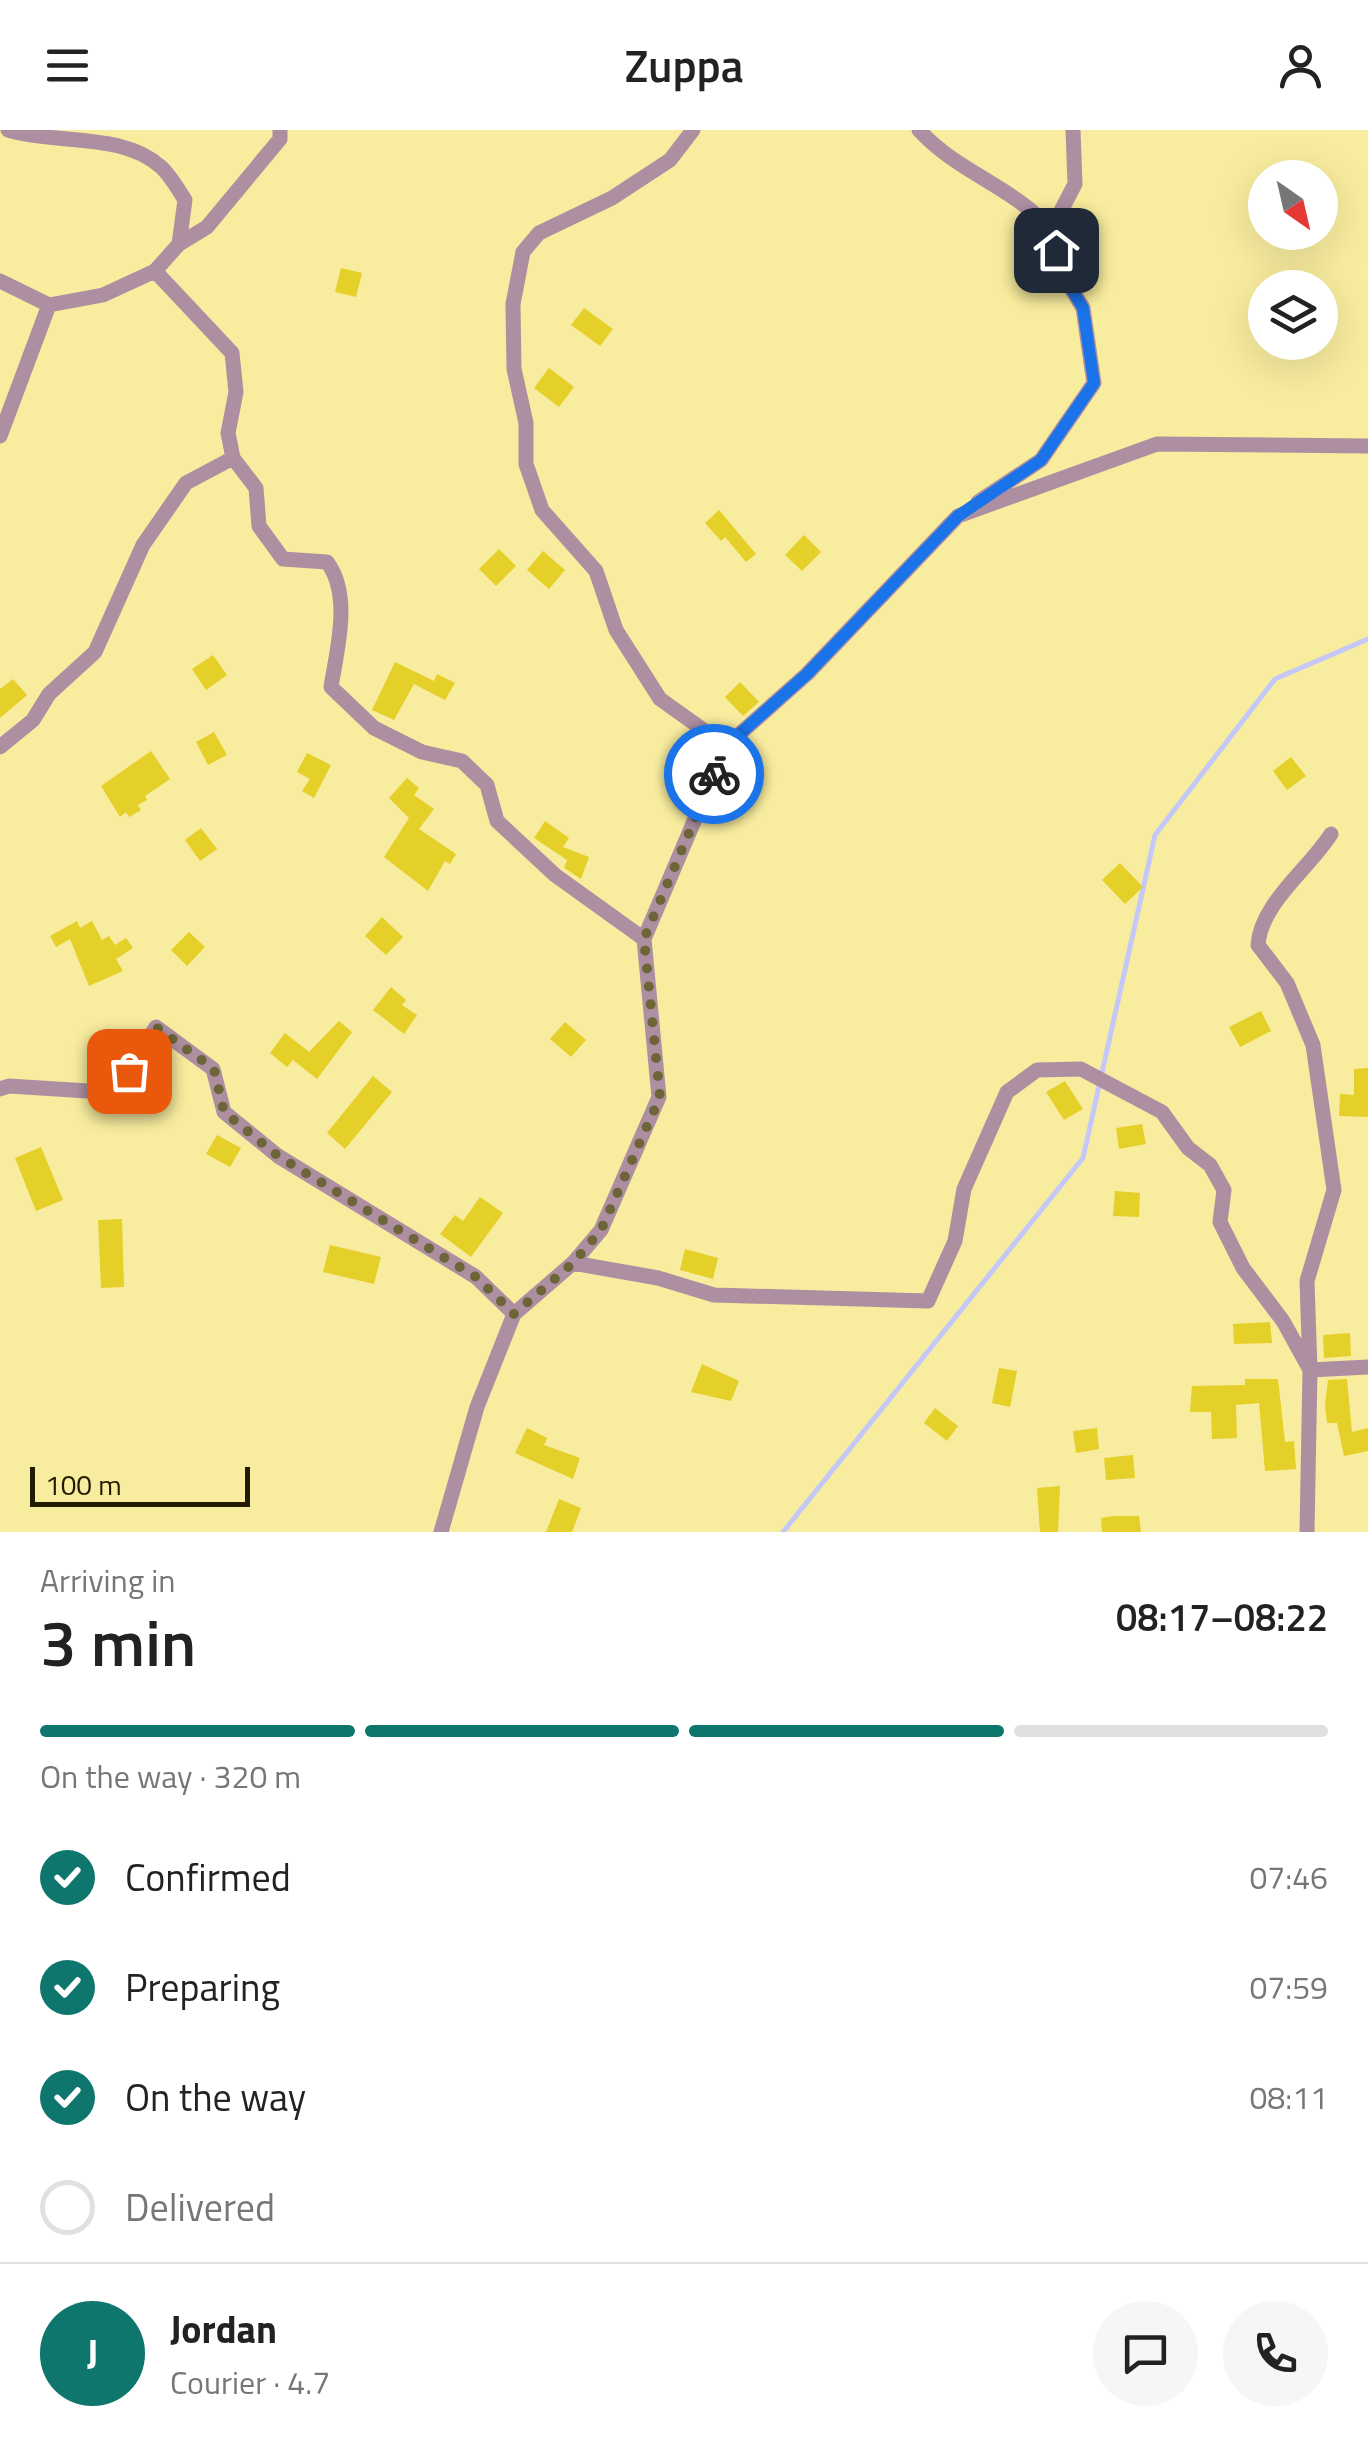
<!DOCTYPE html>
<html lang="en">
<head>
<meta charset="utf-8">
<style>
	:root { --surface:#fff; --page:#f6f6f6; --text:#222; --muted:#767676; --line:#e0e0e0; --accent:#0f766e }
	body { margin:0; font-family:"Titillium Web",sans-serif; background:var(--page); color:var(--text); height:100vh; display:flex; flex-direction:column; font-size:38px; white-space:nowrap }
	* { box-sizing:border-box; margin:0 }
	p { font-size:32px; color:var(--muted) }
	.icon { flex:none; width:55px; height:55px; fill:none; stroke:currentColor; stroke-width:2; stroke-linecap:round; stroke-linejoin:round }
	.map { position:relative; height:1402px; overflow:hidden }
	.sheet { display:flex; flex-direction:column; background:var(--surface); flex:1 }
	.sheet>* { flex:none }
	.needle { width:65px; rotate:146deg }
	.fabs { position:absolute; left:1248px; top:30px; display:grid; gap:20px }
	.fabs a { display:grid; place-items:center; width:90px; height:90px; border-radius:50%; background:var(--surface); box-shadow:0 10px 40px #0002; font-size:50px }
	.scale { position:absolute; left:30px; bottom:25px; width:220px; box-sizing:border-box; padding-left:10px; border:5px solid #211c00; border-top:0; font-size:28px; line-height:35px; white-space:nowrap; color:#211c00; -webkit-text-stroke:8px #f8ec9e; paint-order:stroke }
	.pin { position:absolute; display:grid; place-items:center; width:85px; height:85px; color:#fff; margin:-42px; border-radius:20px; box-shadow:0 5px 15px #0006 }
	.courier { position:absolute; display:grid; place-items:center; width:100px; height:100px; margin:-50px; border:8px solid #1a73e8; border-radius:50%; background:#fff; color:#222; box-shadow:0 2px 12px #0007 }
	.summary em { font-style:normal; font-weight:600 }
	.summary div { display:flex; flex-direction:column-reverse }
	.summary { display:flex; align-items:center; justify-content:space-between; height:170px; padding:0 40px }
	h1 { font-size:65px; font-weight:600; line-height:75px }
	.bar { display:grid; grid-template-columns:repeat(4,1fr); gap:15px 10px; align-content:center; height:120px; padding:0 40px }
	.bar i { height:12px; border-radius:8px; background:var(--line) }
	.bar .active { background:var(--accent) }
	.bar p { grid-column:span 4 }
	.line { display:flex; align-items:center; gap:25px; padding:0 40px; border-top:2px solid var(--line) }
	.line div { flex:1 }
	.round { display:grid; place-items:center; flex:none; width:105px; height:105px; border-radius:52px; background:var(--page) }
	ol { padding:0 40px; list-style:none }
	li { display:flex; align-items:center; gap:30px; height:110px }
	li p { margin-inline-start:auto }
	li .icon { padding:10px; border-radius:50%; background:var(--accent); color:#fff; stroke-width:4 }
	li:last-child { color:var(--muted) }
	li i { width:55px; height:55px; border:5px solid var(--line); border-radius:50% }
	header { display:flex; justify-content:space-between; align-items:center; height:130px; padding:0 40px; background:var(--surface); font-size:45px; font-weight:600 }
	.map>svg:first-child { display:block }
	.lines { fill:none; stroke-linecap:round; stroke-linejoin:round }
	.stream { stroke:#c4c8f8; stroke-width:5 }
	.building { fill:#e5cf29 }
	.minor { stroke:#ae8fa2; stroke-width:15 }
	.done { stroke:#6c6537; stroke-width:10; stroke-dasharray:0 18 }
	.route { stroke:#1a73e8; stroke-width:12 }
</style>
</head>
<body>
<header><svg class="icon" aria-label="menu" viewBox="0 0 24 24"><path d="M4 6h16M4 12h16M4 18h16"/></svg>Zuppa<svg class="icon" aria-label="person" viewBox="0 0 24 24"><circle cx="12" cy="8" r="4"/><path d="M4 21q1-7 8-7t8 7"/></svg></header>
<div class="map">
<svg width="1368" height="1402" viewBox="0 0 1368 1402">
	<rect width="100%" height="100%" fill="#f8ec9e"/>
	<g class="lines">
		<path class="stream" d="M783,1402l300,-374 72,-323 120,-156 93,-40"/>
	</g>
	<path class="building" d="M341,138l21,5 -6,24 -21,-5z
		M584,178l29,21 -13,17 -29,-21z
		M549,238l25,19 -15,20 -25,-19z
		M719,380l37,44 -10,8 -21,-25 -4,4 -16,-18z
		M804,405l17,17 -19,19 -17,-16z
		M499,419l17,17 -20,20 -17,-17z
		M543,421l22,19 -16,19 -22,-19z
		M213,525l14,20 -21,15 -14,-21z
		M395,532l39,19 3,-7 18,9 -10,17 -31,-16 -20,36 -22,-10z
		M13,549l14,16 -27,23v-29z
		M740,552l19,20 -16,14 -18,-19z
		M214,602l13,23 -19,10 -12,-23z
		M151,621l19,28 -25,17 2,4 -9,5 3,5 -12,7 -3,-5 -6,5 -19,-31z
		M307,623l24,12 -17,33 -12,-7 8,-12 -13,-7z
		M1291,627l15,19 -19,14 -14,-19z
		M407,648l12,10 -5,7 20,14 -15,20 37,25 -6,10 -5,-3 -17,30 -44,-34 25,-39 -20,-20z
		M545,691l24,17 -6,9 26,10 -8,22 -17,-11 3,-8 -33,-22z
		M201,698l16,21 -17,12 -15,-21z
		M1120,733l23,24 -18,17 -23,-24z
		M382,787l21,20 -17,18 -21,-19z
		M77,791l3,7 12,-7 10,19 7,-4 6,9 11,-7 7,10 -17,11 7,12 -34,15 -19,-47 -14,8 -6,-11z
		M189,802l16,15 -18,19 -16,-16z
		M391,857l15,13 -4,5 15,10 -13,19 -31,-24z
		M1261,881l10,20 -31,16 -11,-20z
		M339,891l13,11 -35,47 -24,-19 -6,7 -17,-14 15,-20 24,19z
		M565,892l21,18 -15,17 -21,-18z
		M1368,938v49l-29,-1 1,-22 14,1v-26z
		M373,946l19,16 -47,57 -18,-16z
		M1065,951l18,28 -19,11 -18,-28z
		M1142,994l4,20 -27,5 -3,-21z
		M217,1005l24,13 -11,19 -24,-13z
		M41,1017l22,53 -27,11 -21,-53z
		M1115,1061l25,2 -1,24 -26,-1z
		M480,1067l23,16 -32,44 -31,-23 15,-19 8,6z
		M122,1089l2,68 -23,1 -3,-68z
		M330,1115l51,12 -7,27 -51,-12z
		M685,1119l33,9 -5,21 -33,-9z
		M1270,1192l2,21 -38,1 -1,-20z
		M1350,1203l1,23 -27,2 -1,-23z
		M702,1234l37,17 -8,20 -40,-9z
		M999,1238l18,3 -7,36 -18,-4z
		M1245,1249h33l7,63 9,-1 2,28 -31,2 -6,-68 -23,2 1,33 -25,1 -1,-27h-21l2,-26 53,-1z
		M1347,1249l5,53 16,-4v23l-24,5 -7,-33h-10l-2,-18 3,-25z
		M935,1278l23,18 -11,15 -23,-18z
		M527,1298l20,10 -3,7 36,13 -7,21 -58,-26z
		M1097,1298l2,21 -23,4 -3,-22z
		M1133,1325l2,23 -29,2 -2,-22z
		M1060,1356l-2,46h-18l-3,-44z
		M559,1369l22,9 -9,24h-26z
		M1113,1386h26l2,16h-39l-1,-14z"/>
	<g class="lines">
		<path class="minor" d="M8,0c50,15 114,2 153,37 9,8 17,22 24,33l-6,44 -24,27 77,82 4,39 -8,41 5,25 23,30 3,38 24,33 44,3c25,33 10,87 4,125l43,41 48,24 40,9 25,24 10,36 58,54 89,64
			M693,0l-23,30 -58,38 -73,35 -16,19 -10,52 1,65 12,54v41l16,46 54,61 20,59 44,69 66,47
			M919,0c38,42 95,57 132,100
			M179,114l28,-17 73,-88v-9
			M0,151l49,24 54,-10 52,-24
			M0,306l49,-131
			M978,372l63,-42 53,-77 -11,-75 -23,-38 -9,-40 24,-46 -2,-54
			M0,617l33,-27 16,-26 46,-42 48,-107 43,-62 47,-25
			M0,959l9,-3 95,6 25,-21 27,-44 57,42 11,43 54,44 198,121 38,37
			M573,1133l85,15 56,17 214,6 27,-60 9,-52 43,-97 30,-22 44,-1 81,43 26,36 22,17 14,25 -4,32 23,46 40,53 27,49 -3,-89 27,-91 -21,-145 -26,-62 -29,-38c3,-42 50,-75 73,-111
			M441,1402l36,-125 37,-93 59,-51 28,-33 58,-133 -15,-158 82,-193 81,-72 151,-158 199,-72 211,2
			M1307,1402l3,-162 58,-3"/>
	</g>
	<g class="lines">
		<path class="done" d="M129,941l27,-44 58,42 10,43 54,44 198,121 38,37 59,-51 28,-33 59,-133 -16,-158 70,-165"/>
		<path class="route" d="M714,644l12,-28 81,-72 151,-158 83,-56 53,-77 -11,-75 -23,-38 -4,-20"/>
	</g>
</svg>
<div class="fabs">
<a><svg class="needle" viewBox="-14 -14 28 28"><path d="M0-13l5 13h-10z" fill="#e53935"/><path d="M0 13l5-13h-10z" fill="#767676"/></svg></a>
<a><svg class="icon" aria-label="layers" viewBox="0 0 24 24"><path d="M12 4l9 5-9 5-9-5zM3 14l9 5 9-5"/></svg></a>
</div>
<div class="scale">100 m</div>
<div class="pin" style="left:129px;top:941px;background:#ea580c"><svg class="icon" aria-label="bag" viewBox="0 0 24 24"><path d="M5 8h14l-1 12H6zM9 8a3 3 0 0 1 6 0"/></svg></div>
<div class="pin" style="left:1056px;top:120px;background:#1f2937"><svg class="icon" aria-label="home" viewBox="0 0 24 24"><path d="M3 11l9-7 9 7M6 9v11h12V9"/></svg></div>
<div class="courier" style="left:714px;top:644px"><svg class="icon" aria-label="bike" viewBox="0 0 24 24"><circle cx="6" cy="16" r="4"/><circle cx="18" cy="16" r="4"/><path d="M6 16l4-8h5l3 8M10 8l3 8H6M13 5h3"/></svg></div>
</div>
<section class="sheet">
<div class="summary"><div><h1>3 min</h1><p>Arriving in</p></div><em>08:17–08:22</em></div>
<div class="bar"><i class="active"></i><i class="active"></i><i class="active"></i><i></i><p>On the way · 320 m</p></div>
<ol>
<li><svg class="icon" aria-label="check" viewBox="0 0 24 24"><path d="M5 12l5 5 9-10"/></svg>Confirmed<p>07:46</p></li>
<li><svg class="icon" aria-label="check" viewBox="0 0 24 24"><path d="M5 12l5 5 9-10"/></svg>Preparing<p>07:59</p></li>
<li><svg class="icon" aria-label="check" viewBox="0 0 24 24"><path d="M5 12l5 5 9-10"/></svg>On the way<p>08:11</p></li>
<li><i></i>Delivered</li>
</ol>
<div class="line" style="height:180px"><b class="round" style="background:var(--accent);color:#fff">J</b><div><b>Jordan</b><p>Courier · 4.7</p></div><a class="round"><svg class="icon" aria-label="chat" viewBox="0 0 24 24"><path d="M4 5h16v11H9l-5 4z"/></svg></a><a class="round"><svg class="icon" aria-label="phone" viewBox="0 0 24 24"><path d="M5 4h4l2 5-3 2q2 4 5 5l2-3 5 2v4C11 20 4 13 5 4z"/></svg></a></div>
</section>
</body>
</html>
